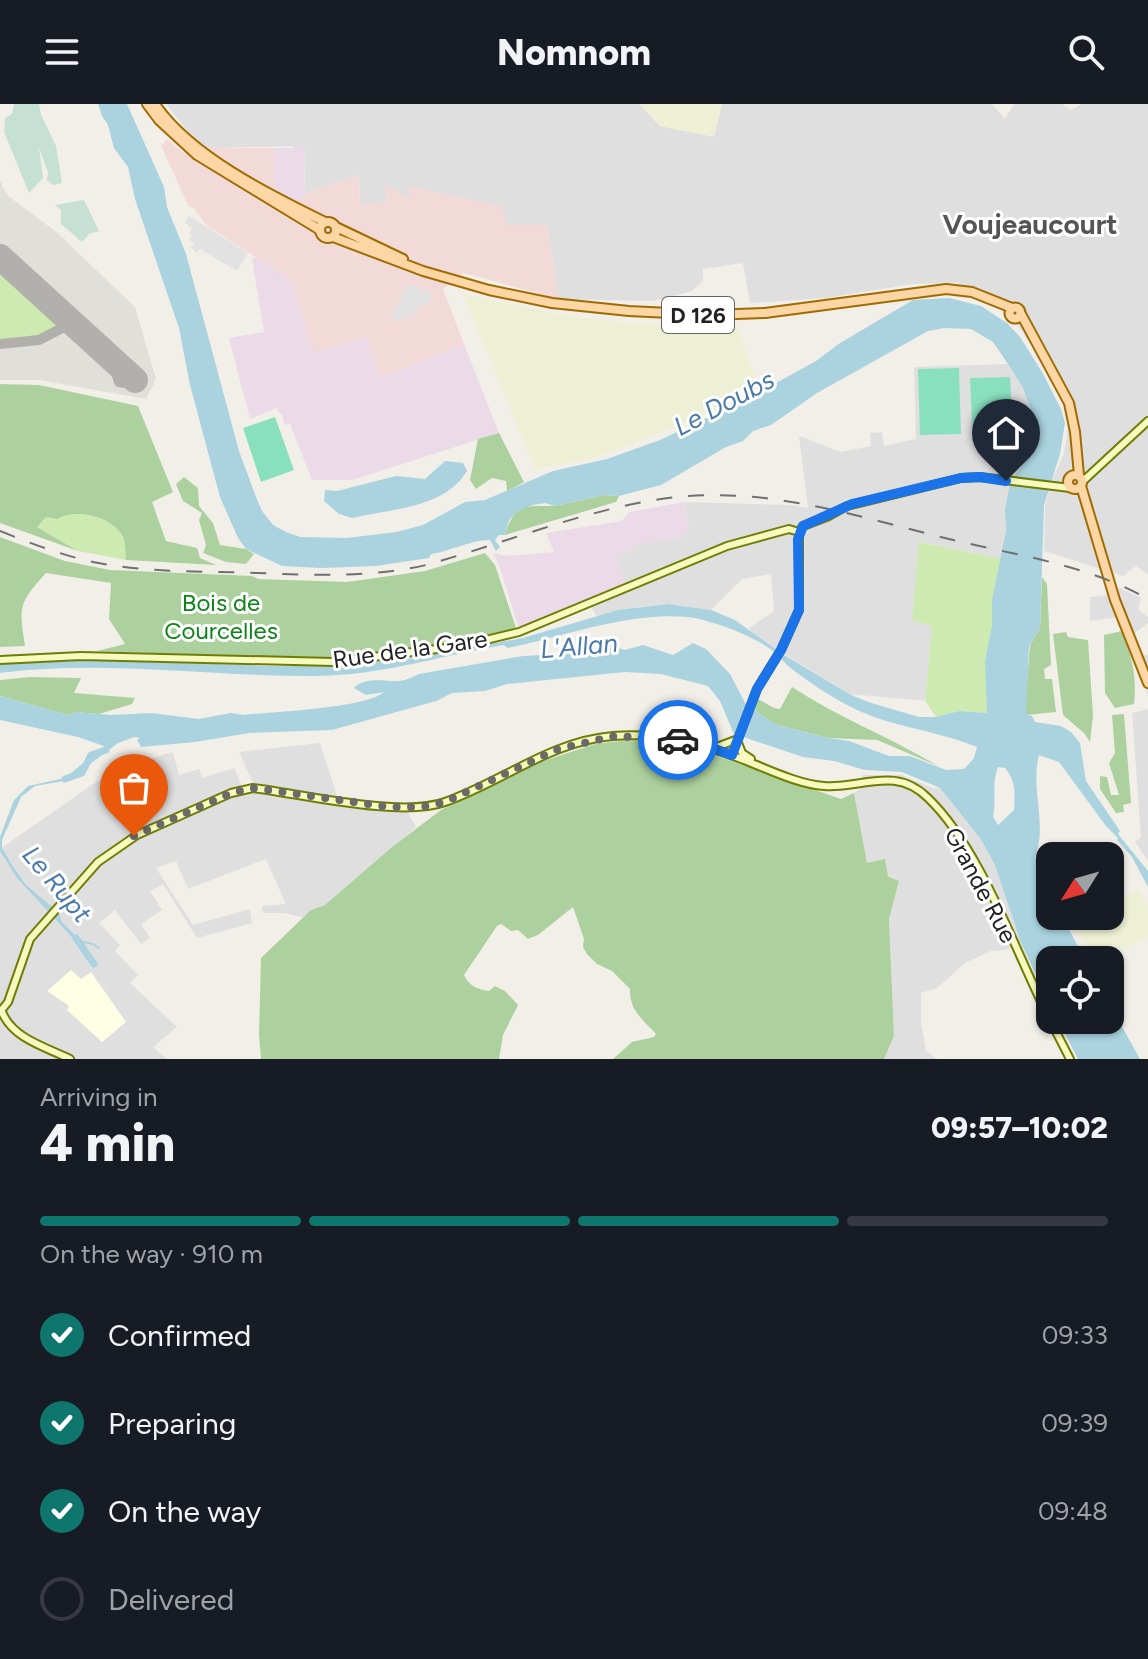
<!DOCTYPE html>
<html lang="en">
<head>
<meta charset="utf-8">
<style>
	:root { --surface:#171b24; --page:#242831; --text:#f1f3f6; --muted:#9ea1a6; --line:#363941; --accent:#0f766e }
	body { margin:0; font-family:Figtree,sans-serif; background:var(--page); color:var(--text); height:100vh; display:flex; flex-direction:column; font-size:30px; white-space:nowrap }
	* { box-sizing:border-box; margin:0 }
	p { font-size:26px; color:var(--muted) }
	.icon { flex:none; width:44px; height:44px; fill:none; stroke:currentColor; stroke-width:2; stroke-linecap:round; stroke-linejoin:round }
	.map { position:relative; height:955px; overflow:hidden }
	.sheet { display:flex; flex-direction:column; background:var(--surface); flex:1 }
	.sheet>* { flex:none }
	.needle { width:52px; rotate:233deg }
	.tools { position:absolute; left:1036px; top:738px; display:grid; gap:16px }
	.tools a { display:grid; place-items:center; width:88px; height:88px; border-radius:16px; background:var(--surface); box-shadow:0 2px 6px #0004; font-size:40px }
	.pin { position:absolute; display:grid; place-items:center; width:68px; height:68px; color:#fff; margin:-82px -34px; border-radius:50% 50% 50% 0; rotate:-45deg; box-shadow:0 0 8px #0007 }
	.pin .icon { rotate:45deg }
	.courier { position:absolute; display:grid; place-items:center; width:80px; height:80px; margin:-40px; border:6px solid #1a73e8; border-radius:50%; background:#fff; color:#222; box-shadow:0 2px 10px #0007 }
	.head em { font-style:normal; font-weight:800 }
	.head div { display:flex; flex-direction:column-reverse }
	.head { display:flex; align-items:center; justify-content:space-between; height:136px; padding:0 40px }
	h1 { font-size:52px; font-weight:800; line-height:60px }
	.bar { display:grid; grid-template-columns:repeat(4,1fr); gap:12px 8px; align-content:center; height:96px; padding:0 40px }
	.bar i { height:10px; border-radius:6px; background:var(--line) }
	.bar .on { background:var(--accent) }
	.bar p { grid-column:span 4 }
	ol { padding:0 40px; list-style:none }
	li { display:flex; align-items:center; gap:24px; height:88px }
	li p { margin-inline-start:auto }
	li .icon { padding:8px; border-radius:50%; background:var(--accent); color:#fff; stroke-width:4 }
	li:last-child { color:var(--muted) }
	li i { width:44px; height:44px; border:4px solid var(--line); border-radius:50% }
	header { display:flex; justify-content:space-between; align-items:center; height:104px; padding:0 40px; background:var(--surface); font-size:36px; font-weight:800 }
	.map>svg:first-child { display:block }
	.residential { fill:#e0dfdf }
	.commercial { fill:#f2dad9 }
	.industrial { fill:#ebdbe8 }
	.education { fill:#ffffe5 }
	.airport { fill:#e1dfda }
	.farmland { fill:#eef0d5 }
	.grass { fill:#cdebb0 }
	.forest { fill:#add19e }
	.wetland { fill:#c6e0d4 }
	.pitch { fill:#88e0be }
	.parking { fill:#e2e2e2 }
	.water { fill:#aad3df; fill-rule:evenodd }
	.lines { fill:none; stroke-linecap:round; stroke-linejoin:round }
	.stream { stroke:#aad3df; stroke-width:2 }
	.river { stroke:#aad3df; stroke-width:7 }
	.taxiway { stroke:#b1b0ac; stroke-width:10 }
	.runway { stroke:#b1b0ac; stroke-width:26 }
	.secondary-casing { stroke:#707d05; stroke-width:10 }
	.primary-casing { stroke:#a06b00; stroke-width:12 }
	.secondary { stroke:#f7fabf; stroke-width:6 }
	.primary { stroke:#fcd6a4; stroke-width:8 }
	.rail { stroke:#707070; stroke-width:2; stroke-dasharray:16 16; stroke-linecap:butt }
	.done { stroke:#6b6a68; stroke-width:8; stroke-dasharray:0 14.4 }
	.route { stroke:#1a73e8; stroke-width:10 }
	.labels { text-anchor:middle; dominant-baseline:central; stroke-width:6; stroke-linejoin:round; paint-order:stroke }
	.shield { fill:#fff; stroke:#646464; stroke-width:2 }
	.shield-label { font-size:22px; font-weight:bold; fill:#222 }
	.park-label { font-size:24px; fill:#0c8416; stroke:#fff }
	.street-label { font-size:24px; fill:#222; stroke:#fff }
	.water-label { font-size:26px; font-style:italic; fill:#4a7aab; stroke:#fff }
	.quarter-label { font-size:28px; font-weight:bold; fill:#555; stroke:#fff }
</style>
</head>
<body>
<header><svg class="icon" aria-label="menu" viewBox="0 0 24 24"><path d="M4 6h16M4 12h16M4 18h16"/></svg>Nomnom<svg class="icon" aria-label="search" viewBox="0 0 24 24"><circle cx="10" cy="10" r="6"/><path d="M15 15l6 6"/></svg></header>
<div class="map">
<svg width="1148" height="955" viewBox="0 0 1148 955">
	<rect width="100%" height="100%" fill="#f2efe9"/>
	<path class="residential" d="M166,0h473l21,22 54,10 8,-32h270l13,15 9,-15h48l10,6 9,-6h67v471l-12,-9 -13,10 -79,-25 1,-44 6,-26 13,-27 5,-35 -4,-14 -33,-59 -31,-45 -16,-10 -27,-8 -46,1 -86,14 -76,5 -7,-40 -40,6v12l-11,10 -39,10 -94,-2 -12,-74h-40l-98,-39 1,12 -25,-13 2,17 -27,3 -1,-30 -54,18 -1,-47 -95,2 -15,-9z
		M1008,260l15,24 15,42 -3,16 -16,23 -14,41 1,21 -4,28 -82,-17 -8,78 20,6 -7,75 -76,-7 -97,-60 -3,-6 25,-17 -3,-37 -29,5 -31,31 -43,-6 -30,3 -42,9 -7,-14 26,-45 19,-8v-4l55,-15 -5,-28 105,3 19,3 -9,-72 42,16 30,-6 -1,-13 12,-1 2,14 32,-7 -2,-72z
		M1120,484l21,10 -3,12 10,7v6l-14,10 9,23 5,-2v42l-29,-79 -29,4v-24l13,-1z
		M1148,605v152l-13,-19 6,-5 -9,-124z
		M320,639l17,53 67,9 12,22 -91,78 -14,5 -6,8 -21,-5h-21l-1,-7 24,-2 -20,-45 -78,30 -12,-28 -20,7 37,57 57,-16 2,14 -55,15 -34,-54 -13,7 12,19 -21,14 9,14 -9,6 -26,-34 -16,13 21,22 -5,6 23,24 -8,8 47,44 -24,20 14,12h-167v-210l96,-67 68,-28 9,-1 6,22 20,-6 3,9 32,-10 8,18 11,-3 -14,-31z
		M862,671h40l31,13h7l40,50 15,27 26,78 -16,7 -14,1 -26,12 -28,25 -16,5v28l5,30 11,8h-53l10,-24 -5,-116 10,-38 -32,-18 -13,-70 10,-7z"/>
	<path class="commercial" d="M167,35l17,14 10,-14 15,9h65l1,44 30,4v-3l54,-18 1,30 27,-3 -2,-17 24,12v-11l93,20 5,19h40l12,74 -95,-26 -21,16 21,55 -83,35 -68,-26 -21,-69 -7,-8 -78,-50 -14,-19h-4l-28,-61z"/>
	<path class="industrial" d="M294,42h10l1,50 -9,7 -21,-11 -1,-44h19z
		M255,153l30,19 7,8 21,69 53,-16 15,41 83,-34 35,89 -147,47h-40l-22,-56 -6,1 -2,-12h-3l-2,-5 -27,11 -21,-81 35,-6 -12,-73z
		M684,398l5,29 -6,1 1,5 -50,8v4l-18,8 11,29 -108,43 -19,-61 -7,-15 15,3 46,-4 -8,-19 76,-12 7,-9z"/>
	<path class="education" d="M71,866l10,9 10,-7 35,50 -24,20 -35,-32 2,-4 -22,-15z"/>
	<path class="airport" d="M0,77l7,14 48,36 80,76 21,72 -10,20 -107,-19h-39z"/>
	<path class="farmland" d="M639,0h83l-8,33 -54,-11z
		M463,190l89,19 75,10 110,3 21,61 -49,25 -74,31 -45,16 -55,10z
		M1138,786l10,16v30l-41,24h-17l-5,-9 1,-8 -14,-15 21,-12h17v-10z"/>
	<path class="grass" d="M0,161l54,49 2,8 -2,8 -19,8 -35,3z
		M67,409c18,-1 52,7 57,27 2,6 2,14 2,20l-48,-9 -41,-24 9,-10 11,2z
		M919,438l83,17 -10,44v22l-7,36 3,52 -29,-2 -23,6 -11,-16 7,-75 -20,-6z"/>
	<path class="forest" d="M0,280l39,1 99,21 35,86 -21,10 14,39 31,7 3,10 16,7 -90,-5c-1,-8 0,-19 -4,-25 -12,-19 -47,-27 -65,-16l-11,-2 -9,10 41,24 -78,-28z
		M499,329l25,49 -17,9 -1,-10 -14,-3 -16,11 -6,-9 8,-41z
		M184,373l14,11 1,18 14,17 7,22 26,4 8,5 -8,10 -20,-2 -23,-9 3,-8 -7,-25 3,-7 -19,-12 -7,-17z
		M604,391l15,1 -3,6 -111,33c11,-38 26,-26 55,-30 14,-3 29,-7 44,-10z
		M0,433l65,24 45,9 142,6 6,3 89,3 78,-11 60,-18 10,12 21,63 -46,14 -120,16 -40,1 -213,-8 28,-7 -16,-25 2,-36 -65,-10c-28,31 -27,33 -21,73l-25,1z
		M1042,473l5,7 4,81 -7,4 1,10h7l4,33 -30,3 -1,-7 5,-63 10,-17z
		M1122,527c10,28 15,43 12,73l-19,4 -10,-15 -1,-58z
		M1066,528l2,5 20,3 5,76 -3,26 -6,-9 -21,-18 -10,-81z
		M30,573l51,1 -7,15 61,5 -3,6 -33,10 -23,-2 -8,3 -68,-19v-16z
		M792,583c47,31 98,50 146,79l-61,-26 -49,-2 -54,-14 -19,-14 3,-11 16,9 6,1z
		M1124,610l7,89 -8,2 1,7 -8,1 -16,-24v-13l7,1 4,18h8l-10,-32 6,-10 -3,-38z
		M628,636l69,9 144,50 13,-6 13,70 18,-4 3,17 11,5 -10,38 5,117 -10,23h-271l19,-17 22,-5 2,-3c-13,-14 -27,-24 -26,-45l-18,-18 -15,-7 -10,-10 -4,-7 1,-8 -11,-32 -35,28 -10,4 -10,-9 -7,1 -10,-7 -4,2 -33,49c5,11 13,14 25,16l6,-5 10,5 13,14 -15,30 -4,24h-238l-2,-24 2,-77 50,-48 14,-5 67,-58 49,-37 84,-43 70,-23z"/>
	<path class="wetland" d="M14,0h25l2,11 15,31 6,37 -9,2 -6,-5 1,-7 -9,-26 4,31 -14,15 -25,-61 1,-14 7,-4z
		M84,96l15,31 -10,3 -7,8 -21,-18v-14l-6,-5z"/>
	<path class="pitch" d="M959,264l2,66 -41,1 -2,-66z
		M1010,273l3,63 -40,2 -3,-64z
		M275,313l19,53 -33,12 -18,-54z"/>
	<path class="parking" d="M189,112l59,37 -11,18 -37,-22 -3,4 -6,-5 3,-5 -5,-3 3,-4 -3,-2 3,-6 -7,-5z
		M407,180l26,10 -4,9 -12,5 2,5 -26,9 -2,-9 5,-4z"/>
	<path class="water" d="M98,0h29l37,83 3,20 19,47 53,197 17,46 6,14 11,14 13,7 14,5 47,1 49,-6 27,-7 42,-23 20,-2 68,-29 54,-12 53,-19 89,-42 67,-37 24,-18 73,-43 36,-2 32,8 26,17 13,14 22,35 19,37 4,14 -5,31 -16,51 -4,123 -11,18 -3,68 6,2 3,6 26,4 10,6 9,11 6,38 34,50 -2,3 30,37v16l-16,-30 -15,-17 1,-2 -12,-12 -47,-64 -20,-7c-9,35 9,69 -4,102l15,30v29h12l23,44h-35v45l-29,-62 -26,-78 -15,-27 -40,-50 -38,-16 -37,-2 -31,-9 -31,-4 -69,-23 -14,-33 -12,-15 -47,-12 -36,-2 -118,12 -22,7 -33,2 -16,8 -104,29 -83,3 -54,9 -54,5 -4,-7 3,-2 -6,-1 -16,6 -49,37 -34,6 -14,11 -19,43v8l10,17 14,20 32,27 4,10 20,20 -3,3 -62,-67 -17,-27v-14l14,-37 14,-14 37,-8 39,-32 -26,-9 -78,-17v-24l68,19 8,-3 35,3 40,-2 48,6 32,-6 12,2c28,-3 124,-7 141,-23l-18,3 -12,-7c12,-12 31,-6 46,-7 6,-1 13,-4 19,-7l104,-18 55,-3 32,-8 15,5 18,-5 30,10 20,-12 13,6 24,25 15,29 29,21 54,14 21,3 40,15h21l36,14 18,-1 10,-11 3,-11c-41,-17 -88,-20 -128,-41 -21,-11 -42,-25 -61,-40 -5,-4 -7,-9 -12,-13 -20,-16 -63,-33 -89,-36 -60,-5 -120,19 -179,31l-5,-3c-63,11 -121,30 -185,31 -106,1 -213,-17 -318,-3v-9l64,-5 208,7 73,-1 68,-7 110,-20 95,-28 50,-6 43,6 24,10 46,33 68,41 19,8 51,15h17l23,-6 28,2 -2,-52 7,-36v-25l14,-69 -1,-21 5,-27 25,-36 3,-17 -15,-42 -15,-24 -15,-22 -22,-13 -27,-1 -16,3 -111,62 -46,32 -18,6 -10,10 -17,6 -65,38 -42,11 -15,-1 -49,11 -10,-3 -12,2 -15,6 -9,9 -4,15h-6l-4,5 5,7 -4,4 -6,-11c-15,-1 -40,11 -59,14l-2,4 -53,8 -54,2 -40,-2 -36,-17 -8,-11 -18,-41 -30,-112 -11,-57 -44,-129 -7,-32 -14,-19 -6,-23 -6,-9zM998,663l7,1c11,13 10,26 9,42l-16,15 -5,-8c4,-19 -2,-31 5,-50z
		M445,357l18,2 4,8c-22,37 -76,38 -115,47l-13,-4 -15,-13 1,-11 12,1 59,-15 29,3z
		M1110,901l30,54h-62l-20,-39h52z"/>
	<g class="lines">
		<path class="stream" d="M79,837l14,3 6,4"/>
		<path class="river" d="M65,675l17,-6 9,-18 15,-5
			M76,834l18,26"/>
		<path class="taxiway" d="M59,226l4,-8 -3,-10
			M0,240l39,-4 27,-14 13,3
			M112,255l7,23 6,1 4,-3 1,-7 -9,-6"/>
		<path class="runway" d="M0,153l135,123"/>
		<g class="secondary-casing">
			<path id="secondary" d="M1082,378l66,-61
				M799,428l4,-6 26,-10 18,-10 114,-28 19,-1 90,11
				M0,556l81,-4 252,6 128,-16 58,-14 208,-86 62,-17 10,3
				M737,636l5,13 9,6
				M714,644l24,-9 19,-50 24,-39 18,-40v-78
				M0,908l8,-10 22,-63 68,-77 39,-27 94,-42 22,-5c49,6 148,30 192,14 57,-20 106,-61 168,-66 48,-4 92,8 136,26 23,9 50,22 75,24 37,3 71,-21 104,12 54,52 87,154 122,222
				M2,908c11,27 44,35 68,47
				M1050,916l20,39"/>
		</g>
		<g class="primary-casing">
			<path id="primary" d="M147,0l12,16 38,35 123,75
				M155,0c35,52 115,91 170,118
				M320 126a8 8 0 1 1 16 0a8 8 0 1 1-16 0Z
				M336,123l67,32
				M333,133l90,34 66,19 63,13 77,8 81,4 55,-2 181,-24 26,3 40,16
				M1009.5 209a5.5 5.5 0 1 1 11 0a5.5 5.5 0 1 1-11 0Z
				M1021,210l48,89 6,29 4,43
				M1068 378a7 7 0 1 1 14 0a7 7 0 1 1-14 0Z
				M1081,382l34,114 33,83"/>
		</g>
		<use href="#secondary" class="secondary"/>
		<use href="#primary" class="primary"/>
		<path class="rail" d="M0,427c30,12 61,24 93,31 53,11 109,9 164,11 57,2 113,5 169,-8 80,-22 170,-60 252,-68 95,-10 188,22 279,44 65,15 133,25 191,58"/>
	</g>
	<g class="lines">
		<path class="done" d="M134,732l97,-43 22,-5 136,19h33l23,-5 113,-53 57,-13 63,4"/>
		<path class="route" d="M678,636l16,2 38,13 25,-66 24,-39 18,-40 -1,-71 5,-13 49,-22 109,-26 19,-1 26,4"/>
	</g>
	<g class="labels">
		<rect class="shield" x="662" y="193" width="72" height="36" rx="6"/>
		<g class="shield-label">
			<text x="698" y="211">D 126</text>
		</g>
		<g class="park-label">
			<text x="221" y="498">Bois de<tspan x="221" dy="28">Courcelles</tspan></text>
		</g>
		<g class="street-label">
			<text transform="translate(410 545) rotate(-8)">Rue de la Gare</text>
			<text transform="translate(981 781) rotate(62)">Grande Rue</text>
		</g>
		<g class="water-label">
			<text transform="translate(724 299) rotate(-28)">Le Doubs</text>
			<text transform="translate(579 542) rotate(-5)">L'Allan</text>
			<text transform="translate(57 780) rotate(50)">Le Rupt</text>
		</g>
		<g class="quarter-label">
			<text x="1030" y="120">Voujeaucourt</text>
		</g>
	</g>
</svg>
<div class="tools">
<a><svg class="needle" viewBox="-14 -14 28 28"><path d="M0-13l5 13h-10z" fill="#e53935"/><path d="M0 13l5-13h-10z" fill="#9ea1a6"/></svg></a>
<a><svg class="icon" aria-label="locate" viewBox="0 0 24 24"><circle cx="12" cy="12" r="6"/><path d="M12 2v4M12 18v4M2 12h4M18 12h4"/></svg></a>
</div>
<div class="pin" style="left:134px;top:732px;background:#ea580c"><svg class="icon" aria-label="bag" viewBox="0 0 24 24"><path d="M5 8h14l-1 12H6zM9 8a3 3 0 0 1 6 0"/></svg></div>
<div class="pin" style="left:1006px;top:377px;background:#1f2937"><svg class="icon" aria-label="home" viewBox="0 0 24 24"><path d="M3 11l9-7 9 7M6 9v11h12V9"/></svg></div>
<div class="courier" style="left:678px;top:636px"><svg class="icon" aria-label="car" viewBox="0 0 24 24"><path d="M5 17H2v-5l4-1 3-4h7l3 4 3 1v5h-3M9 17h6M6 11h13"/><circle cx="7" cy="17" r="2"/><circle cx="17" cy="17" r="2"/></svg></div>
</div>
<section class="sheet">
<div class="head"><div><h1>4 min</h1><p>Arriving in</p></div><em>09:57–10:02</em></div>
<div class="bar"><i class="on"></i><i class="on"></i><i class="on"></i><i></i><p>On the way · 910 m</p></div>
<ol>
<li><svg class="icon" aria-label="check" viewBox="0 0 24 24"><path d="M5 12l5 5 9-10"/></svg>Confirmed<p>09:33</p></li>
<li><svg class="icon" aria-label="check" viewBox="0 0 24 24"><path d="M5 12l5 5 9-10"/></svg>Preparing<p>09:39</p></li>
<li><svg class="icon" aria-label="check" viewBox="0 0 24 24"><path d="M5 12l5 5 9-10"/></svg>On the way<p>09:48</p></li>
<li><i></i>Delivered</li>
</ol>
</section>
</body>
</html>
